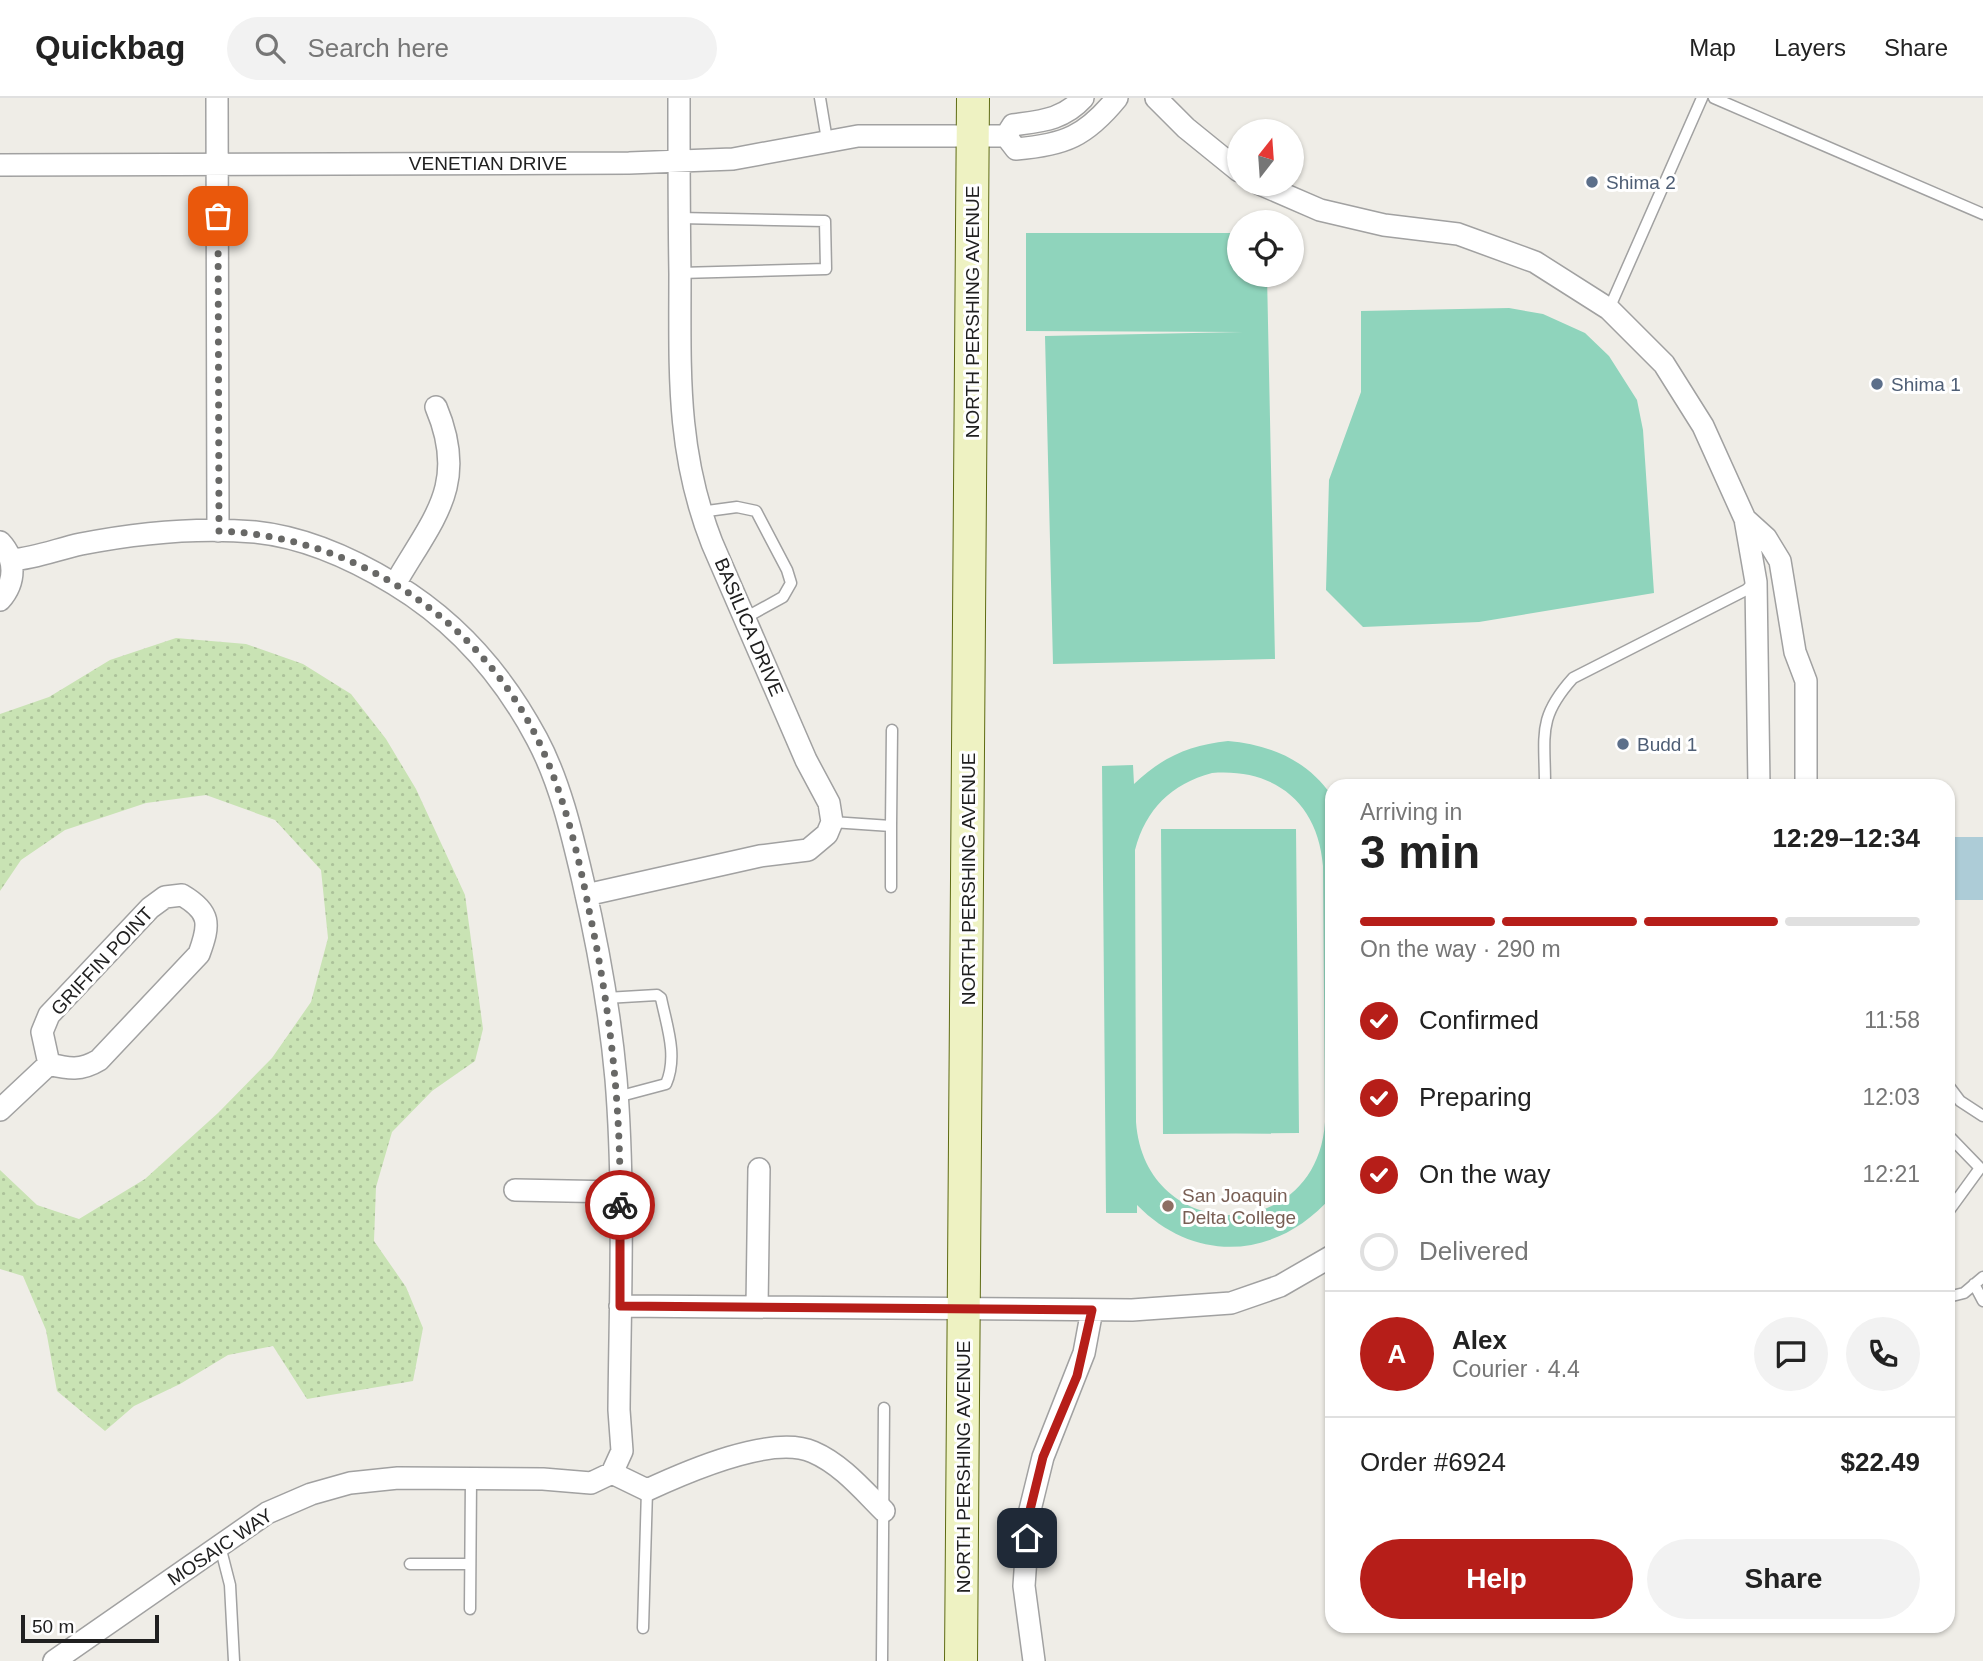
<!DOCTYPE html>
<html lang="en">
<head>
<meta charset="utf-8">
<style>
	:root { --surface:#fff; --page:#f2f2f2; --text:#222; --muted:#767676; --line:#e0e0e0; --accent:#b61e19 }
	body { margin:0; font-family:Arial,sans-serif; background:var(--page); color:var(--text); height:100vh; display:flex; flex-direction:column; font-size:26px; white-space:nowrap }
	* { box-sizing:border-box; margin:0 }
	p { font-size:23px; color:var(--muted) }
	.icon { flex:none; width:38px; height:38px; fill:none; stroke:currentColor; stroke-width:2; stroke-linecap:round; stroke-linejoin:round }
	.map { position:relative; flex:1; overflow:hidden }
	.side { position:absolute; left:1325px; top:681px; width:630px; height:854px; display:flex; flex-direction:column; background:var(--surface); border-radius:21px; box-shadow:0 2px 5px #0004 }
	.side>* { flex:none }
	.needle { width:46px; rotate:17deg }
	.fabs { position:absolute; left:1227px; top:21px; display:grid; gap:14px }
	.fabs a { display:grid; place-items:center; width:77px; height:77px; border-radius:50%; background:var(--surface); box-shadow:0 2px 5px #0004; font-size:35px }
	.scale { position:absolute; left:21px; bottom:18px; width:138px; box-sizing:border-box; padding-left:7px; border:4px solid #202020; border-top:0; font-size:19px; line-height:24px; white-space:nowrap; color:#202020; -webkit-text-stroke:5px #fff; paint-order:stroke }
	.pin { position:absolute; display:grid; place-items:center; width:60px; height:60px; color:#fff; margin:-30px; border-radius:14px; box-shadow:0 4px 10px #0006 }
	.courier { position:absolute; display:grid; place-items:center; width:70px; height:70px; margin:-35px; border:5px solid #b61e19; border-radius:50%; background:#fff; color:#222; box-shadow:0 2px 9px #0007 }
	.overview em { font-style:normal; font-weight:800 }
	.overview div { display:flex; flex-direction:column-reverse }
	.overview { display:flex; align-items:center; justify-content:space-between; height:119px; padding:0 35px }
	h1 { font-size:46px; font-weight:800; line-height:52px }
	.bar { display:grid; grid-template-columns:repeat(4,1fr); gap:10px 7px; align-content:center; height:84px; padding:0 35px }
	.bar i { height:9px; border-radius:5px; background:var(--line) }
	.bar .on { background:var(--accent) }
	.bar p { grid-column:span 4 }
	.line { display:flex; align-items:center; gap:18px; padding:0 35px; border-top:2px solid var(--line) }
	.line div { flex:1 }
	.round { display:grid; place-items:center; flex:none; width:74px; height:74px; border-radius:37px; background:var(--page) }
	ol { padding:0 35px; list-style:none }
	li { display:flex; align-items:center; gap:21px; height:77px }
	li p { margin-inline-start:auto }
	li .icon { padding:7px; border-radius:50%; background:var(--accent); color:#fff; stroke-width:4 }
	li:last-child { color:var(--muted) }
	li i { width:38px; height:38px; border:4px solid var(--line); border-radius:50% }
	.action { display:flex; gap:14px; margin-top:auto; padding:14px 35px }
	.action a { flex:1; height:80px; border-radius:42px; background:var(--accent); color:#fff; font-size:28px; font-weight:800; line-height:80px; text-align:center }
	.action a+a { background:var(--page); color:var(--text) }
	header { display:flex; align-items:center; gap:42px; box-sizing:border-box; height:98px; padding:0 35px; background:var(--surface); border-bottom:2px solid var(--line) }
	header strong { font-size:33px }
	nav { display:flex; gap:38px; margin-inline-start:auto; font-size:24px }
	.search { width:490px; height:63px; background:var(--page); display:flex; align-items:center; gap:18px; box-sizing:border-box; padding:0 24px; border-radius:38px; color:var(--muted); font-size:26px }
	.map>svg:first-child { display:block }
	.grass { fill:url(#grass-dots) }
	.pitch { fill:#8fd4bc; fill-rule:evenodd }
	.water { fill:#adccd7 }
	.lines { fill:none; stroke-linecap:round; stroke-linejoin:round }
	.lane-casing { stroke:#a1a1a1; stroke-width:13 }
	.street-casing { stroke:#a1a1a1; stroke-width:24 }
	.secondary-casing { stroke:#5e6b13; stroke-width:34 }
	.lane { stroke:#fff; stroke-width:10 }
	.street { stroke:#fff; stroke-width:21 }
	.secondary { stroke:#eef2c2; stroke-width:32 }
	.done { stroke:#686866; stroke-width:7; stroke-dasharray:0 12.6 }
	.route { stroke:#b61e19; stroke-width:9 }
	.service-dot { fill:#5c6f8a; stroke:#fff; stroke-width:2.5 }
	.education-dot { fill:#8d6e63; stroke:#fff; stroke-width:2.5 }
	.labels { text-anchor:middle; dominant-baseline:central; stroke-width:6; stroke-linejoin:round; paint-order:stroke }
	.street-label { font-size:19px; fill:#202020; stroke:#fff }
	.service-label { font-size:19px; fill:#4e5e75; stroke:#fff; text-anchor:start }
	.education-label { font-size:19px; fill:#785e54; stroke:#fff; text-anchor:start }
</style>
</head>
<body>
<header>
<strong>Quickbag</strong>
<div class="search"><svg class="icon" aria-label="search" viewBox="0 0 24 24"><circle cx="10" cy="10" r="6"/><path d="M15 15l6 6"/></svg>Search here</div>
<nav><a>Map</a><a>Layers</a><a>Share</a></nav>
</header>
<div class="map">
<svg width="1983" height="1563" viewBox="0 0 1983 1563">
	<defs>
		<pattern id="grass-dots" width="8" height="8" patternUnits="userSpaceOnUse" patternTransform="scale(1.75)"><rect width="8" height="8" fill="#c9e3b4"/><path d="M2 2h.1M6 6h.1" fill="none" stroke="#acc29a" stroke-width="1.8" stroke-linecap="round"/></pattern>
	</defs>
	<rect width="100%" height="100%" fill="#efede7"/>
	<path class="grass" d="M176,540l70,6 57,20 48,30 35,45 30,50 49,106 18,134 -8,32 -43,30 -40,41 -16,55 -2,54 32,46 17,41 -10,53 -106,18 -34,-53 -45,9 -48,29 -46,22 -29,25 -48,-40 -11,-61 -23,-54 -23,-7v-99l37,35 42,14 66,-40 73,-66 54,-55 39,-56 17,-64 -7,-68 -46,-50 -69,-25 -60,8 -81,27 -44,30 -21,31v-177l49,-17 61,-37z"/>
	<path class="pitch" d="M1026,135h213v42h28l8,384 -222,5 -8,-328 198,-4 -217,-1z
		M1509,210l34,6 42,19 24,23 28,44 6,30 11,163 -175,29 -116,5 -37,-37 3,-110 32,-88v-81z
		M1228,643c43,4 79,19 104,55v400c-54,63 -136,69 -195,9v8h-31l-4,-447 31,-1 1,19c28,-27 56,-39 94,-43zM1212,675c62,-5 106,29 111,93l2,256c-8,124 -180,124 -189,0l-1,-272c11,-41 36,-66 77,-77z
		M1161,731h135l3,304 -136,1z"/>
	<path class="water" d="M1948,739h35v63h-35z"/>
	<g class="lines">
		<g class="lane-casing">
			<path id="lane" d="M820,0l7,42
				M1714,0l269,116
				M679,120l146,3 1,48 -146,4
				M1609,211l93,-211
				M700,414l37,-5 19,4 31,59 4,13 -8,14 -38,21
				M1545,688c0,-52 -8,-68 28,-108l173,-88 9,-8
				M832,724l59,4v61
				M891,728l1,-96
				M606,900l51,-3 4,3c6,29 17,58 5,86l-49,13
				M1948,987l12,16 23,15
				M1948,1037l32,33 -32,44
				M1974,1186l9,17
				M1948,1199l16,-4 19,-16
				M220,1448l10,39 4,76
				M410,1466h60
				M470,1511l1,-130
				M643,1530l4,-138
				M882,1563l2,-253"/>
		</g>
		<g class="street-casing">
			<path id="street" d="M217,0l1,433
				M1156,0l30,30 53,43
				M1006,38l10,13c49,-4 70,-13 101,-51
				M1006,38l7,-11c28,-4 50,-5 70,-27
				M0,67l629,-2 104,-4 125,-23h148
				M1260,86l60,26 64,15 74,9 77,28 74,47 55,55 39,62 42,93 11,63 3,204
				M1745,421l21,19 14,23 15,91 11,29v105
				M0,444c16,17 16,40 0,58
				M12,462c24,-2 46,-11 69,-16 56,-11 117,-17 174,-12 49,5 98,27 139,52 63,38 109,91 143,155 23,43 35,95 46,142 15,65 27,131 33,198 9,110 4,221 3,331l3,41 -10,22 -21,10 -48,-4 -145,-1 -48,5 -39,11 -44,19 -213,148
				M395,486c38,-66 74,-99 41,-177
				M182,797c29,17 28,29 17,59l-100,106c-18,11 -30,9 -50,4l-7,-32 7,-17 101,-107 15,-11z
				M586,797l174,-39 48,-6 19,-16 5,-12 -3,-19 -23,-43 -94,-217c-36,-92 -32,-172 -32,-269 -1,-58 -1,-117 -1,-176
				M0,1012l49,-46
				M515,1092l105,2
				M620,1208l512,4 99,-7 49,-17 52,-30
				M757,1209l2,-138
				M612,1375l35,17c39,-18 125,-56 166,-38 28,12 49,37 71,59
				M1034,1563l-10,-75 5,-72 14,-57 41,-104 8,-43"/>
		</g>
		<g class="secondary-casing">
			<path id="secondary" d="M961,1563l12,-1563"/>
		</g>
		<use href="#lane" class="lane"/>
		<use href="#street" class="street"/>
		<use href="#secondary" class="secondary"/>
	</g>
	<g class="lines">
		<path class="done" d="M218,118l1,315c135,5 261,88 320,211 25,53 39,111 50,168 21,97 32,195 31,295"/>
		<path class="route" d="M620,1107v101l472,4 -15,66 -34,81 -14,57 -2,24"/>
	</g>
	<g class="service-dot">
		<circle cx="1592" cy="84" r="7"/>
		<circle cx="1877" cy="286" r="7"/>
		<circle cx="1623" cy="646" r="7"/>
	</g>
	<circle class="education-dot" cx="1168" cy="1108" r="7"/>
	<g class="labels">
		<g class="street-label">
			<text x="488" y="65">VENETIAN DRIVE</text>
			<text transform="translate(972 214) rotate(-90)">NORTH PERSHING AVENUE</text>
			<text transform="translate(749 529) rotate(67)">BASILICA DRIVE</text>
			<text transform="translate(968 781) rotate(-90)">NORTH PERSHING AVENUE</text>
			<text transform="translate(102 863) rotate(-47)">GRIFFIN POINT</text>
			<text transform="translate(963 1369) rotate(-90)">NORTH PERSHING AVENUE</text>
			<text transform="translate(220 1449) rotate(-34)">MOSAIC WAY</text>
		</g>
		<g class="service-label">
			<text x="1606" y="84">Shima 2</text>
			<text x="1891" y="286">Shima 1</text>
			<text x="1637" y="646">Budd 1</text>
		</g>
		<g class="education-label">
			<text x="1182" y="1097">San Joaquin<tspan x="1182" dy="22">Delta College</tspan></text>
		</g>
	</g>
</svg>
<div class="fabs">
<a><svg class="needle" viewBox="-14 -14 28 28"><path d="M0-13l5 13h-10z" fill="#e53935"/><path d="M0 13l5-13h-10z" fill="#767676"/></svg></a>
<a><svg class="icon" aria-label="locate" viewBox="0 0 24 24"><circle cx="12" cy="12" r="6"/><path d="M12 2v4M12 18v4M2 12h4M18 12h4"/></svg></a>
</div>
<div class="scale">50 m</div>
<div class="pin" style="left:218px;top:118px;background:#ea580c"><svg class="icon" aria-label="bag" viewBox="0 0 24 24"><path d="M5 8h14l-1 12H6zM9 8a3 3 0 0 1 6 0"/></svg></div>
<div class="pin" style="left:1027px;top:1440px;background:#1f2937"><svg class="icon" aria-label="home" viewBox="0 0 24 24"><path d="M3 11l9-7 9 7M6 9v11h12V9"/></svg></div>
<div class="courier" style="left:620px;top:1107px"><svg class="icon" aria-label="bike" viewBox="0 0 24 24"><circle cx="6" cy="16" r="4"/><circle cx="18" cy="16" r="4"/><path d="M6 16l4-8h5l3 8M10 8l3 8H6M13 5h3"/></svg></div>
<section class="side">
<div class="overview"><div><h1>3 min</h1><p>Arriving in</p></div><em>12:29–12:34</em></div>
<div class="bar"><i class="on"></i><i class="on"></i><i class="on"></i><i></i><p>On the way · 290 m</p></div>
<ol>
<li><svg class="icon" aria-label="check" viewBox="0 0 24 24"><path d="M5 12l5 5 9-10"/></svg>Confirmed<p>11:58</p></li>
<li><svg class="icon" aria-label="check" viewBox="0 0 24 24"><path d="M5 12l5 5 9-10"/></svg>Preparing<p>12:03</p></li>
<li><svg class="icon" aria-label="check" viewBox="0 0 24 24"><path d="M5 12l5 5 9-10"/></svg>On the way<p>12:21</p></li>
<li><i></i>Delivered</li>
</ol>
<div class="line" style="height:126px"><b class="round" style="background:var(--accent);color:#fff">A</b><div><b>Alex</b><p>Courier · 4.4</p></div><a class="round"><svg class="icon" aria-label="chat" viewBox="0 0 24 24"><path d="M4 5h16v11H9l-5 4z"/></svg></a><a class="round"><svg class="icon" aria-label="phone" viewBox="0 0 24 24"><path d="M5 4h4l2 5-3 2q2 4 5 5l2-3 5 2v4C11 20 4 13 5 4z"/></svg></a></div>
<div class="line" style="height:91px"><div>Order #6924</div><b>$22.49</b></div>
<div class="action"><a>Help</a><a>Share</a></div>
</section>
</div>
</body>
</html>
